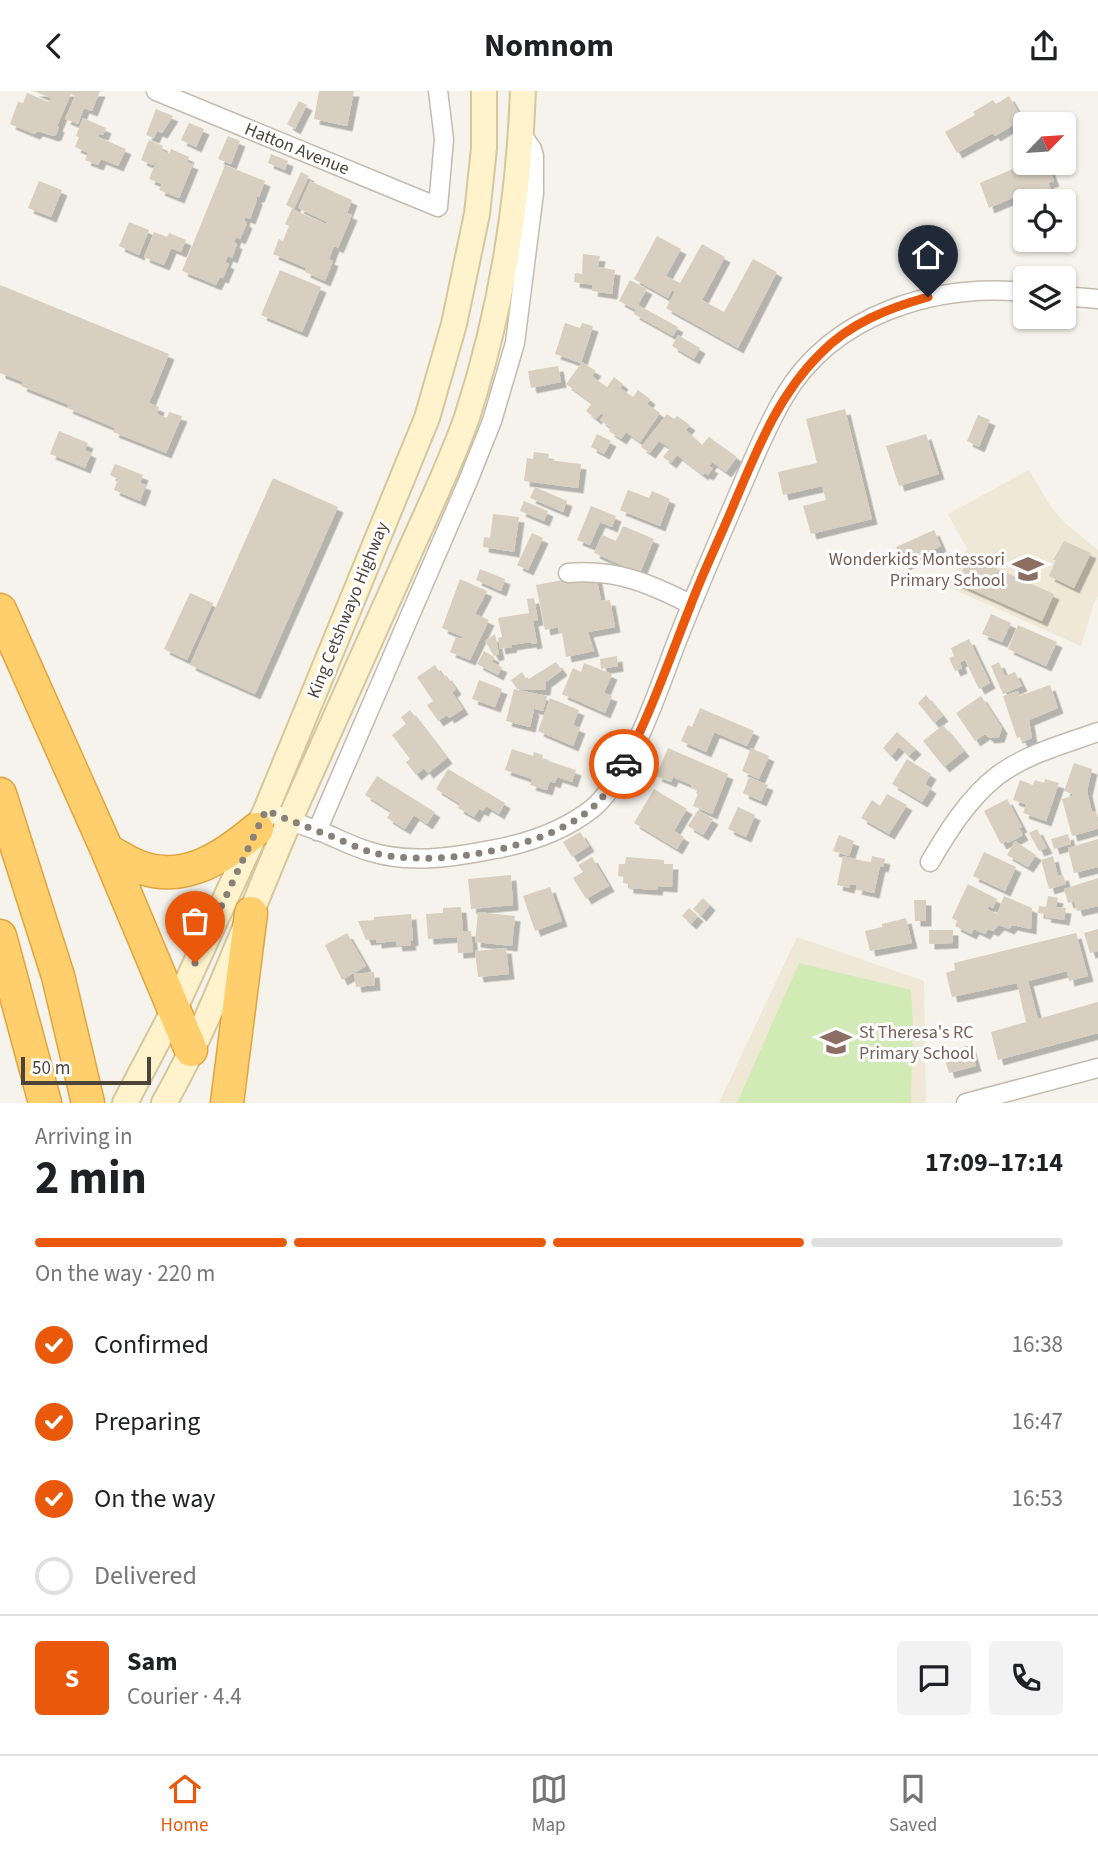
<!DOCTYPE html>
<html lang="en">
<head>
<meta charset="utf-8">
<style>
	:root { --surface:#fff; --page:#f2f2f2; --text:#202124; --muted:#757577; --line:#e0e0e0; --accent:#ea580c }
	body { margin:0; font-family:"Source Sans 3",sans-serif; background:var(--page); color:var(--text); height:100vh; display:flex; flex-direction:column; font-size:26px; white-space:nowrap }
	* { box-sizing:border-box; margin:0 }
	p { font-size:23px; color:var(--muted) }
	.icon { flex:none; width:38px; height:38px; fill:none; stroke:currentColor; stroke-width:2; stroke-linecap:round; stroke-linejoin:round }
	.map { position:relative; height:1012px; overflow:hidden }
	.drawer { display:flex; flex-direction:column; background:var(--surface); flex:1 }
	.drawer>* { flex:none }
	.needle { width:46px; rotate:65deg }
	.controls { position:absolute; left:1013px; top:21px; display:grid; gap:14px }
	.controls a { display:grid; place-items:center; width:63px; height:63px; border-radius:7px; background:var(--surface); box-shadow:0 2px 5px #0004; font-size:35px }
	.scale { position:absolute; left:21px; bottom:18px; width:130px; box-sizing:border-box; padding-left:7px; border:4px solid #4b4439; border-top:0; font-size:19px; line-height:24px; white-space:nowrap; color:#4b4439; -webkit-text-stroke:5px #fff; paint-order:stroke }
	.pin { position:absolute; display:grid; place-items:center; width:60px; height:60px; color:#fff; margin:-72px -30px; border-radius:50% 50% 50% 0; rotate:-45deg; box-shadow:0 0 7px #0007 }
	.pin .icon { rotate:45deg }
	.courier { position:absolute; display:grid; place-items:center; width:70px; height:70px; margin:-35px; border:5px solid #ea580c; border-radius:50%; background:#fff; color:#222; box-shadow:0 2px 9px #0007 }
	.headline em { font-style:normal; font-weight:700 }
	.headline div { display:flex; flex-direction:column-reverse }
	.headline { display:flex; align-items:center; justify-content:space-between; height:119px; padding:0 35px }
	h1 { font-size:46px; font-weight:700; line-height:52px }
	.bar { display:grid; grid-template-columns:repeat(4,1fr); gap:10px 7px; align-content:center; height:84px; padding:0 35px }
	.bar i { height:9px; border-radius:5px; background:var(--line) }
	.bar .current { background:var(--accent) }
	.bar p { grid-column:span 4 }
	.line { display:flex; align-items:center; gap:18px; padding:0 35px; border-top:2px solid var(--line) }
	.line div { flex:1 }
	.round { display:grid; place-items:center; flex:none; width:74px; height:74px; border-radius:7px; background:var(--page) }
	ol { padding:0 35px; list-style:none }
	li { display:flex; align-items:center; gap:21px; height:77px }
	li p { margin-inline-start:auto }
	li .icon { padding:7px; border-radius:50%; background:var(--accent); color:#fff; stroke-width:4 }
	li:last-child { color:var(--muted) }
	li i { width:38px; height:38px; border:4px solid var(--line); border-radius:50% }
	header { display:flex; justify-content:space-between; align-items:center; height:91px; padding:0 35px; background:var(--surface); font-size:32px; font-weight:700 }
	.dock { display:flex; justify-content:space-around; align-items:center; height:98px; border-top:2px solid var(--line); background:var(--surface); font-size:19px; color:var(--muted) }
	.dock a { display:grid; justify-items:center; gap:4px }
	.dock .current { color:var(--accent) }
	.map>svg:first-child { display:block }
	.education { fill:#efe8d6 }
	.green { fill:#d2eab5 }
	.building { fill:#d8cfc1; filter:url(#shadow) }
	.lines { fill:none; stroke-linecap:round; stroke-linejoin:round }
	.street-casing { stroke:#c2bbae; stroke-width:21 }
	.secondary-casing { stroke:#d6c79b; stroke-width:28 }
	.highway-casing { stroke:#e0a43c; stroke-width:35 }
	.street { stroke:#fff; stroke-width:18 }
	.secondary { stroke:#fff3cd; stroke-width:24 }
	.highway { stroke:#ffcf6e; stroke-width:32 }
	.done { stroke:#878178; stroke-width:7; stroke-dasharray:0 12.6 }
	.route { stroke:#ea580c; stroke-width:9 }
	.labels { text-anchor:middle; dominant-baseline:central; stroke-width:6; stroke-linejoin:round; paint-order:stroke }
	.street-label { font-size:18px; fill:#4b4439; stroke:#fff }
	.education-label { font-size:18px; fill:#785e54; stroke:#fff; text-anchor:end }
</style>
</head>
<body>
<header><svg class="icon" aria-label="back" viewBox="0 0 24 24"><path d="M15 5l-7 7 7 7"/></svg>Nomnom<svg class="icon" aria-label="share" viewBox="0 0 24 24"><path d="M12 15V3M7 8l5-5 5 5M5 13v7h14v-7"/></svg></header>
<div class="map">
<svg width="1098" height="1012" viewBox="0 0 1098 1012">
	<defs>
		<filter id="shadow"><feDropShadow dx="5.5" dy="5.5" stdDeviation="0" flood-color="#0004"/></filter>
	</defs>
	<rect width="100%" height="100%" fill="#f6f3ec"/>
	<path class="education" d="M1029,379l22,37 15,17 32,26v46l-4,7 -13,43 -133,-59 19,-38 -19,-35z
		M797,846l127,44 2,122h-207z"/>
	<path class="green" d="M799,872l112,27 2,34 -2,79h-174z"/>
	<path class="building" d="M33,0h67l-8,20 -8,-3 -6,16 -13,-5 10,-23 -4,-2 -14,32 2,1 -3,8 -3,1 -15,-5 -4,3 -24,-10 8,-22 5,1 4,-10 22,9 2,-4z
		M319,0h35l-7,35 -33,-7z
		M1009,5l12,21 -8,4 2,3 -20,12 -2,-3 -36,20 -12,-21 30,-17 -2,-3 20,-12 3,4z
		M299,10l8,4 -12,24 -8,-5z
		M156,18l17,7 -11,17 -5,-2 -3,7 -8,-3z
		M83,27l23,10 -3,7 -4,-1 -1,3 28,12 -8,17 -17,-7 -3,6 -13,-5 3,-7 -13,-6 4,-10 -3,-1z
		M189,32l15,6 -8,18 -15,-7z
		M228,45l12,5 -9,23 -13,-5z
		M149,49l14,6 -2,4 8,4 2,-5 18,8 -2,5 6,2 -14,34 -20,-8 3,-6 -13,-5 8,-19 -4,5 -12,-5z
		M271,63l17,7 -3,9 -17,-7z
		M1027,72h20l7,18 -6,2 3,6 -23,8 -2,-5 -37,16 -9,-25z
		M225,74l40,16 -6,16h-3l1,3 -7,19 -5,-2 -1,4 3,2 -7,16 -4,-2 -2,5 3,2 -5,14 -4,-2 -3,6 4,2 -6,14 -3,-1 -4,8 -34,-14z
		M301,81l8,4 -15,33 -8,-4z
		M39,90l23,9 -11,27 -23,-9z
		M310,90l42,19 -5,13 5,2 -14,33 -4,-2 -5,13 4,2 -8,20 -20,-9 1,-4 -33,-14 6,-15 4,2 6,-15 -4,-2 7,-15 34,15 1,-2 -29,-14z
		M129,131l20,8 -10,25 -20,-9z
		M154,141l13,5 2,-4 17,7 -5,12 -10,-4 -7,17 -20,-8z
		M657,145l24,13 -15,27 14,7 22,-39 23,13 -23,43 22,12 29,-53 24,13 -39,76 -72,-40 9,-16 -3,-2 -4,8 -34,-19z
		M583,163l17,2 -2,11 17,3 -3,24 -20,-3 1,-6 -19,-3 1,-9 7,1z
		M280,179l41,17 -19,45 -41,-17z
		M630,189l17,9 -9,16 40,22 -5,9 -39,-22 2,-4 -17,-9z
		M0,194l169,69 -20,49 10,4 -2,7 10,4 2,-6 13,4 -16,37 -53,-21 2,-4 -48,-20 2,-3 -48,-19 2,-4 -23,-9z
		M565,232l15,5 2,-5 11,3 -12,37 -26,-9z
		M678,244l22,13 -6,11 -22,-13z
		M582,271l14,9 -4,5 15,11 7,-10 9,7 -3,4 13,9 5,-7 12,9 -3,5 13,9 -20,29 -14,-10 -5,7 -12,-8 2,-3 -11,-8 4,-5 -3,-2 -5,6 -10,-8 6,-8 -26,-19z
		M558,275l3,16 -30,6 -3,-17z
		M845,318l27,110 -61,15 -8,-28 23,-6 -4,-14 -39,9 -5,-23 39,-9 -11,-44z
		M667,323l7,5 3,-3 13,9 -4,5 16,15 7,-8 28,20 -11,15 -14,-10 -3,4 4,2 -5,7 -4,-2 -1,2 -26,-20 -6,8 -8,-6 7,-9 -11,-7 -9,12 -9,-6z
		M978,324l12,5 -11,27 -12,-6z
		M59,340l29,12 -3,7 6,3 -6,15 -35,-14z
		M597,343l14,7 -7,13 -13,-7z
		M926,343l13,40 -40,12 -13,-40z
		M534,361l15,2 -1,6 33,4 -3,24 -54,-7 3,-23 6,1z
		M115,373l28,11 -3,8 6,2 -6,16 -26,-11 4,-11 -8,-4z
		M273,387l65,29 -83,187 -65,-29z
		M535,396l32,14 -4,11 -33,-14z
		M628,399l21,8 3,-7 18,8 -10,27 -40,-16z
		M524,410l24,10 -4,10 -24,-10z
		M591,415l25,10 -4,11 -12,-5 -10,23 -13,-5z
		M493,423l26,3 -5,35 -31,-5 1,-10 6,1z
		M623,435l31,13 -14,34 -46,-20 8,-18 14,6z
		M934,439l7,16 -37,19 -8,-18z
		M532,442l11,5 -15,32 -11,-5z
		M1064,450l27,12 -17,35 -25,-12 7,-16h-3z
		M969,465l85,38 -12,27 -85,-38z
		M480,478l25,10 -4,12 -25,-11z
		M596,483l5,27 9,-1 5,27 -27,5 6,19 -28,6 -4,-24h-3l-1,-6 -13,3 -9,-45z
		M460,488l27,12 -12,23 14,6 -19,40 -20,-8 6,-15 6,2 1,-2 -21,-9z
		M190,502l23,10 -26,57 -23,-11z
		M534,507l4,22 -5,1 4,22 -5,1 -1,-2 -20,3 1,2 -12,2 -2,-11 4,-1 -4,-19 31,-5 -2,-14z
		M991,523l20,9 -9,19 -20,-8z
		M1018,534l39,17 -11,24 -38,-17z
		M495,543l4,20 -5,2 -9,-15z
		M969,548l21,44 -11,6 -14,-29 -5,2 2,6 -7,3 -6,-13 5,-2 -3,-8z
		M484,560l10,6 -2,5 10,5 -4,8 -21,-11z
		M617,565l1,10 -17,3 -1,-10z
		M556,571l6,8 -16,12 -1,8 -28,-1 -6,-9 11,-8 5,8z
		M999,571l6,14 10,-4 7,14 -19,8 -12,-28z
		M584,572l28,11 -8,19 8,3 -7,17 -43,-19 11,-26 8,4z
		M435,574l8,12 3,-2 10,14 -4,3 11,17 -14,9 -2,-3 -9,6 -11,-16 6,-4 -16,-24z
		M479,589l23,9 -7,18 -23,-8z
		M1050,594l8,23 -29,12 3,18 -10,4 -2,-5 -3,1 -14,-42 15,-5 1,5z
		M514,598l33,7 -4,15 -12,-3 3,2 -4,17 -24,-6z
		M926,604l17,21 -9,7 -16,-20z
		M981,605l21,32 -3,9 -10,1 -4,-4 -10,7 -19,-28z
		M550,607l29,12 -6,15 7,3 -7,18 -35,-15z
		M700,617l54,23 -7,15 -31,-13h-2l-8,19 -25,-11 7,-16 4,2z
		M410,619l37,48 -19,15 -4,-5 -8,7 -10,-13 4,-3 -18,-24 14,-11 -5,-7z
		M943,634l21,26 -20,16 -21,-26z
		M897,641l19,17 -7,7 -10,-9 -8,9 -8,-8z
		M668,657l60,26 -16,40 -19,-8 6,-15 -8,-3 1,-3 -19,-8 -2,5 -15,-6z
		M751,657l18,8 -10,23 -17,-8z
		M512,658l21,7 1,-4 9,3 -1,4 34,11 -4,12 -15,-5 -2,6 -5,-2 -3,9 -17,-5 2,-6 -27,-9z
		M907,668l24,15 -6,10 6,4 -9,14 -30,-18z
		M1074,672l18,6 -5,22 5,21 4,-1 2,14 -1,4 -25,7 -10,-37 13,-4 -11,-4z
		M448,678l57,34 -6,11 -13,-8 -3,5 -4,-2 -5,8 -16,-9 2,-4 -24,-15z
		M377,685l58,36 -8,12 -13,-9 -9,14 -18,-11 4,-7 -26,-16z
		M749,686l19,8 -7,16 -18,-8z
		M1045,688l14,4 -13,38 -23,-8 3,-9 -13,-4 7,-20 13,5 2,-5 9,3z
		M654,698l33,20 -13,22 10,6 -7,12 -43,-26z
		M887,703l20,11 -18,29 -28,-16 11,-18 8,6z
		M1007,708l15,28 -3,1 4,7 -15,8 -1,-2 -6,3 -17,-33z
		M738,716l17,8 -9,22 -18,-8z
		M698,719l15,9 -10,16 -15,-9z
		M1037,738l10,19 -8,3 -10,-18z
		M580,741l9,14 -17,11 -9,-15z
		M1068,743l3,10 -17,5 -3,-10z
		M839,744l15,6 -5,15 -16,-5z
		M1098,748v28l-24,6 -6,-25z
		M1015,750l21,14 -8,12 -21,-12z
		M984,761l32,15 -11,24 -32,-15z
		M843,765l20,5 8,1 1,-6 13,3 -2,8 -3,-1 -6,27 -18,-4 1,-4 -7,-1 -1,4 -12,-3z
		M1053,765l5,20 5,-1 3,9 -17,5 -8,-29z
		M592,766l17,29 -23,13 -13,-21 10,-6 -5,-7z
		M626,766l38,3v4h9l-1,23 -14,-1 -1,4 -29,-2v-4l-5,-1 1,-6 -6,-1 1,-12h6z
		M511,784l2,30 -42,4 -3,-30z
		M1098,787v28l-21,5 -3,-10 -6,2 -4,-14z
		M968,793l29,15 -4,9 -4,-2 -2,3 10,5 7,-18 28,12 -1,21 -19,-4 -3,4 -10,-4 -6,6 -5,-2 -3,5 -11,-5 -3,5 -16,-8 2,-5 -5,-3z
		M550,796l12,34 -27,10 -12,-35z
		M1048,805l10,2 -2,9 10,1 -2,12 -19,-3 1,-3 -8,-1 1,-7 7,1z
		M703,807l7,7 -9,11 -8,-7z
		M914,809h12v21h-11z
		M461,816l2,24h8l2,21 -15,1 -1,-16 -29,2 -2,-25 17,-1v-5z
		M689,817l9,8 -7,8 -9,-8z
		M478,821l37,4 -3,30 -37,-4z
		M411,823l2,26 -3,1 1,4 -14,1 -1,-5 -20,2v-4l-10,1 -8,-19 16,-1v-3z
		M906,827l6,25 -42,8 -5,-20 17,-4v-3z
		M1098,838v22l-8,2 -6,-20z
		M929,839h24v13l-24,1z
		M347,842l19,33 -24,14 -17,-35z
		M1076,842l12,43 -19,5 -2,-10 -39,10 10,38 60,-17v31l-100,27 -7,-28 35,-10 -9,-39 -65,14 -6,-24 9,-3 -1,-7z
		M506,857l3,26 -31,3 -3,-26z
		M374,881l1,13 -19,2 -2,-13z
		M970,954l6,21 -27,7 -6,-20z"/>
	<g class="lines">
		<g class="street-casing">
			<path id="street" d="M156,0l282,116 6,-68 -6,-48
				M1064,205l34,3
				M568,482c48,-4 81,10 122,31
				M279,725c13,6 26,10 40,15 16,6 32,15 49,20 40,13 82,7 122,-1 35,-6 74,-19 103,-42 33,-28 61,-105 76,-146 20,-54 43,-106 65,-158 16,-36 30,-73 50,-107 49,-83 151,-114 242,-105
				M317,740l151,-350 24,-60 23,-78 19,-150v-37l-2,-7 -11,-16
				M930,771c18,-31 38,-63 67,-86 29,-22 67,-32 101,-44
				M966,1012l132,-35"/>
		</g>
		<g class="secondary-casing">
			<path id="secondary" d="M125,1012l50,-95 91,-198 161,-392 27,-94 23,-110 7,-66v-57
				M164,1012c53,-93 87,-196 130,-293 37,-83 74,-166 111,-248 21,-48 45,-96 62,-145 34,-105 52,-216 56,-326"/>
		</g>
		<g class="highway-casing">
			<path id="highway" d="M0,519l107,240 84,200
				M0,703l58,182 30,127
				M107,759c11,6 23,14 35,18 44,15 83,-12 115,-39
				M0,845l45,167
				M227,1012l24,-190"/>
		</g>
		<use href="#street" class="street"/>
		<use href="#secondary" class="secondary"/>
		<use href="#highway" class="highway"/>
	</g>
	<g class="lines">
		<path class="done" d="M195,872l71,-153c19,9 39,16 59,24 15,5 30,13 45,18 61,17 175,-2 223,-45 13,-11 23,-29 31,-43"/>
		<path class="route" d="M624,673c27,-51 45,-104 66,-157 13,-35 30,-69 44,-103 23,-54 44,-109 87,-151 29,-30 68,-45 107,-56"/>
	</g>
	<defs>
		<g id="school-bare" transform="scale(2.415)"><path d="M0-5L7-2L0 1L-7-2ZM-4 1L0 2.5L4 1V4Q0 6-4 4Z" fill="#8d6e63" stroke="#fff" stroke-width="2.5" paint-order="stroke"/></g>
	</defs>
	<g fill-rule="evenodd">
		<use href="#school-bare" x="1028" y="478"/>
		<use href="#school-bare" x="836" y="951"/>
	</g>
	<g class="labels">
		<g class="street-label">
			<text transform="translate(297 58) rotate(22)">Hatton Avenue</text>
			<text transform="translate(348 519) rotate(-68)">King Cetshwayo Highway</text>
		</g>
		<g class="education-label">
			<text x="1005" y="468">Wonderkids Montessori<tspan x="1005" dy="21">Primary School</tspan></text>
			<text x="859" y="941" text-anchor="start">St Theresa's RC<tspan x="859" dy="21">Primary School</tspan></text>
		</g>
	</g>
</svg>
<div class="controls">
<a><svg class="needle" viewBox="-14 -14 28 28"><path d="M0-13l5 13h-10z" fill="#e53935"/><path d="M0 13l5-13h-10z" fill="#757577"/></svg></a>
<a><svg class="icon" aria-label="locate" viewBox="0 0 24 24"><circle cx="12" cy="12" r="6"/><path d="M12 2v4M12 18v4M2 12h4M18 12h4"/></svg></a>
<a><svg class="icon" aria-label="layers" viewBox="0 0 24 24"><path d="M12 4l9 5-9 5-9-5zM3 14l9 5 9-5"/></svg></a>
</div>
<div class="scale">50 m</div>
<div class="pin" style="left:195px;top:872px;background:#ea580c"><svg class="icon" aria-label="bag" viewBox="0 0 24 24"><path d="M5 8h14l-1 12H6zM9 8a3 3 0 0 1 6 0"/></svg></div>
<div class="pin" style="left:928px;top:206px;background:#1f2937"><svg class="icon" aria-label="home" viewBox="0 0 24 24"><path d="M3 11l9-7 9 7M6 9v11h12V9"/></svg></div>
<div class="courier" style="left:624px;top:673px"><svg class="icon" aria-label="car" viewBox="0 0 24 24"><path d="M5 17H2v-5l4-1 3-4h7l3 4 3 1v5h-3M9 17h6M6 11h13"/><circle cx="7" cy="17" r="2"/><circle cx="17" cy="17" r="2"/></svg></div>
</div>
<section class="drawer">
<div class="headline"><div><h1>2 min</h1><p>Arriving in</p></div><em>17:09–17:14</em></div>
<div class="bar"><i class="current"></i><i class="current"></i><i class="current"></i><i></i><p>On the way · 220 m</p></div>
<ol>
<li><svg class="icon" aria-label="check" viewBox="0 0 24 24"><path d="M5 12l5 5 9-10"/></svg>Confirmed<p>16:38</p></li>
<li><svg class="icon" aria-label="check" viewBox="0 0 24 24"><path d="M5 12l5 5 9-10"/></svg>Preparing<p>16:47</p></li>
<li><svg class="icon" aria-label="check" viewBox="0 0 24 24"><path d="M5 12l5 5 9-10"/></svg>On the way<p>16:53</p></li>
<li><i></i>Delivered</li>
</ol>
<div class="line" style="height:126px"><b class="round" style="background:var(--accent);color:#fff">S</b><div><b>Sam</b><p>Courier · 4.4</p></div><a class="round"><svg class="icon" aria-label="chat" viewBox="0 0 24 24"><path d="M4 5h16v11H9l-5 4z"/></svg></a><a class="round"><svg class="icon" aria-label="phone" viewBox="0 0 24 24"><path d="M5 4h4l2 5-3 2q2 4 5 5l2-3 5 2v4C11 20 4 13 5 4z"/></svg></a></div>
</section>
<nav class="dock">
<a class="current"><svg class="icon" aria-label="home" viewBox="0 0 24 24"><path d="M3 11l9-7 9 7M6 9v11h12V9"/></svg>Home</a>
<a><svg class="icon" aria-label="map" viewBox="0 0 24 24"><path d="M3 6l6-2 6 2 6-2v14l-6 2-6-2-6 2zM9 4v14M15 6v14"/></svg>Map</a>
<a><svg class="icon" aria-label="saved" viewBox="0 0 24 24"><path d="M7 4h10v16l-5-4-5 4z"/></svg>Saved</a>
</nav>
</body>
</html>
